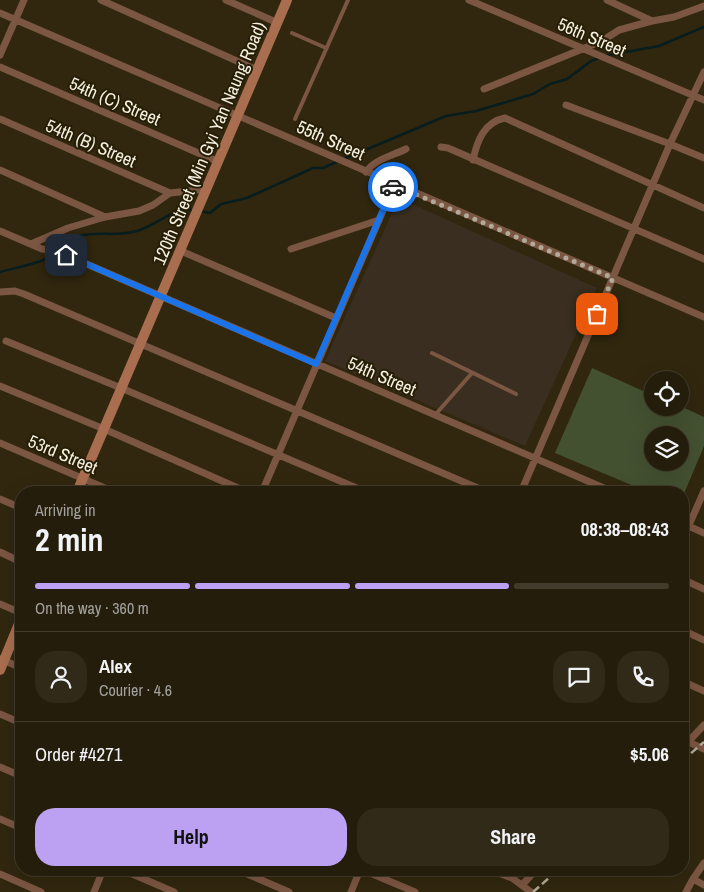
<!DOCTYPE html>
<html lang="en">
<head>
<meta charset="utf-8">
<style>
	:root { --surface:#251d0b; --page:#312a19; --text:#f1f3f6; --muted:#a3a29d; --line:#423b2c; --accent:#bca0f2 }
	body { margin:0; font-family:"Archivo Narrow",sans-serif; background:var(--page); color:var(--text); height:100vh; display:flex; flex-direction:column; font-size:19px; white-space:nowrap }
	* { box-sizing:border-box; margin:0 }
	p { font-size:16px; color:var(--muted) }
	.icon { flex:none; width:28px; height:28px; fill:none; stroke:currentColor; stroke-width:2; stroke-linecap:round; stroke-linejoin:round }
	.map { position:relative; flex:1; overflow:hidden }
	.details { position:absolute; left:15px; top:486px; width:674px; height:390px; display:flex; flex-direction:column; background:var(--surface); border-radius:20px; box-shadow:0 5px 20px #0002,0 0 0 1px var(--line) }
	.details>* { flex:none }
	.controls { position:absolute; left:644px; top:371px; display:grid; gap:10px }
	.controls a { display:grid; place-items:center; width:45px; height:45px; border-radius:50%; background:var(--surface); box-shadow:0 5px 20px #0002,0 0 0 1px var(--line); font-size:25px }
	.pin { position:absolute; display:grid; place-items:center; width:42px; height:42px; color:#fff; margin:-21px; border-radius:10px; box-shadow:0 2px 8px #0006 }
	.courier { position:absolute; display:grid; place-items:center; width:50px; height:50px; margin:-25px; border:4px solid #1a73e8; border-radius:50%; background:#fff; color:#222; box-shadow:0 1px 6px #0007 }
	.head em { font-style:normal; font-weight:700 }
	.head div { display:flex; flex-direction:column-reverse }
	.head { display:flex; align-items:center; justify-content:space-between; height:85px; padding:0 20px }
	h1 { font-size:32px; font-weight:700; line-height:38px }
	.bar { display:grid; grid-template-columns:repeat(4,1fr); gap:8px 5px; align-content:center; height:60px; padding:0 20px }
	.bar i { height:6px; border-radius:4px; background:var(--line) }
	.bar .active { background:var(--accent) }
	.bar p { grid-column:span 4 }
	.line { display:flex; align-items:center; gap:12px; padding:0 20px; border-top:1px solid var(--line) }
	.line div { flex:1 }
	.round { display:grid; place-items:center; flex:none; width:52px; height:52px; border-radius:20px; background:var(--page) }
	.primary-button { display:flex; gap:10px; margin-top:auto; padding:10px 20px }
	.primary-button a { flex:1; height:58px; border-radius:20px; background:var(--accent); color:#111; font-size:20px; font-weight:700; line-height:58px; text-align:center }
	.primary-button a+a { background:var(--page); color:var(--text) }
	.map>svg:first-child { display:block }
	.education { fill:#392e1f }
	.park { fill:#435131; fill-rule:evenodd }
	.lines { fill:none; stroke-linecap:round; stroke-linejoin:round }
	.stream { stroke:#071d1e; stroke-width:2.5 }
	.lane { stroke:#7b5642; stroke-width:4 }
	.street { stroke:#7b5642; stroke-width:7 }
	.secondary { stroke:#a96e4f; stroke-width:10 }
	.rail { stroke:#b2ab98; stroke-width:2.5; stroke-dasharray:8 4; stroke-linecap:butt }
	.done { stroke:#b1aa98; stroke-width:5; stroke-dasharray:0 9 }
	.route { stroke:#1a73e8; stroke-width:6 }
	.labels { text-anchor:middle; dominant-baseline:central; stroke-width:4; stroke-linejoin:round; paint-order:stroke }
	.street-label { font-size:18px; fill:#f6f0e1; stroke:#271e06 }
</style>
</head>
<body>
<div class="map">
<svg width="704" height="892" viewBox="0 0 704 892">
	<rect width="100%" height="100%" fill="#31270f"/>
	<path class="education" d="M399,198l198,90 -72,158 -200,-85z"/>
	<path class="park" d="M592,368l60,27v13l28,-2 24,11v29l-21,50 -1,-4h-34l-93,-39zM652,435h28v27h-28z"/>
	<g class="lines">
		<path class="stream" d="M604,56l55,-10 45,-19
			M344,159l102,-43 30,-5 57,-17 17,-10 17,-5 24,-18 8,-3
			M199,211l11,2 11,-9 26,-6 66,-30h10l16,-7
			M0,272c17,-5 40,-8 55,-18 9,-6 13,-16 24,-18 19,-5 39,1 58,-5 19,-5 36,-24 56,-21"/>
		<path class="lane" d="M292,33l34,15
			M295,119l53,-119
			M432,353l84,41
			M435,415l37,-42"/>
		<path class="street" d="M101,0l156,70
			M226,0l52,23
			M469,0l235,100
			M607,0l45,21
			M0,13l704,304
			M0,55l24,-55
			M0,67l219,95
			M484,89l118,-48 17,-11 33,-9 22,-4 30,-11
			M566,105l104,39 34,14
			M0,119l170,74
			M441,147l7,1 256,111
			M473,160c4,-19 11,-38 32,-42l199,90
			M0,170l105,47
			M366,172c9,-13 26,-16 40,-23
			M0,231l42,18 13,2 11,4 547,237
			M31,244l37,-16 37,-11 34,-6 14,-6 17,-12 37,-4
			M291,249l88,-29
			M181,251l155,67
			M0,292l15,-1 9,3 463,198
			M6,341l115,47 245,104
			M0,386l104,43 143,63
			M0,443l114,49
			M262,492l132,-307
			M521,492l149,-348 34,-72
			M0,499l21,9
			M682,523l22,10
			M682,541l22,-50
			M0,552l21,10
			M682,579l22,10
			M0,604l21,9
			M682,630l22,10
			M1,659l20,9
			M682,681l22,10
			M0,714l21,9
			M682,739l22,10
			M688,742l16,-17
			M0,767l21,9
			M0,819l21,9
			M704,863l-11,16 11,6
			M123,870l51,22
			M238,870l51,22
			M363,870l52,22
			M490,870l22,8 19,14
			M0,874l41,18
			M522,885l14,-15
			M94,892l9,-22
			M351,892l9,-22
			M686,892l7,-13"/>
		<path class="secondary" d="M77,492l210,-492
			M0,670l21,-51"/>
		<path class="rail" d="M682,761l22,-19
			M533,892l25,-22"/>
	</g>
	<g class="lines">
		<path class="done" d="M393,187l1,-2 219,93 -16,36"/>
		<path class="route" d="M66,255l250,109 77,-177"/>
	</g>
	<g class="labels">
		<g class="street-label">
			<text transform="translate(592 37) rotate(23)">56th Street</text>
			<text transform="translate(115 101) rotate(23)">54th (C) Street</text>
			<text transform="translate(331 140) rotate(24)">55th Street</text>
			<text transform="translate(91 143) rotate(23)">54th (B) Street</text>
			<text transform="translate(209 143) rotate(-67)">120th Street (Min Gyi Yan Naung Road)</text>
			<text transform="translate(382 376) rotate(23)">54th Street</text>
			<text transform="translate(63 454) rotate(23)">53rd Street</text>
		</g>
	</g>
</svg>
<div class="controls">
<a><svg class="icon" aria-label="locate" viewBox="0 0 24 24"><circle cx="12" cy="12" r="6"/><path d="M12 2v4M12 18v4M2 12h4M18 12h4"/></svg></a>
<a><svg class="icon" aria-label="layers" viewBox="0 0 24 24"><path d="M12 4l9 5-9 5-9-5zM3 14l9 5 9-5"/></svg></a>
</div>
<div class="pin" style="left:597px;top:314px;background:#ea580c"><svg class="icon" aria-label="bag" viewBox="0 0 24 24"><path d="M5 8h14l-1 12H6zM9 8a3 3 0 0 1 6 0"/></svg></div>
<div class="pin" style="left:66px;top:255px;background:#1f2937"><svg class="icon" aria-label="home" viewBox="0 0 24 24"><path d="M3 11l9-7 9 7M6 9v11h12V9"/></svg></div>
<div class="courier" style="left:393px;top:187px"><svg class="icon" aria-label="car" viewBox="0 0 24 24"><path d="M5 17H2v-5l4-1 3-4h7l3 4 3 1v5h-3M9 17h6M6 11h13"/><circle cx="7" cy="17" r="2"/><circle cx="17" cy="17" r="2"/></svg></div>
<section class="details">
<div class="head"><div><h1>2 min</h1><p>Arriving in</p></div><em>08:38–08:43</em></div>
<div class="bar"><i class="active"></i><i class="active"></i><i class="active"></i><i></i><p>On the way · 360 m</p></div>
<div class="line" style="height:90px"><a class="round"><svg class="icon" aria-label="person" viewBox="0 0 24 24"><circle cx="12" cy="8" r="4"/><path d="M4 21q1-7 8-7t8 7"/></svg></a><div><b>Alex</b><p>Courier · 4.6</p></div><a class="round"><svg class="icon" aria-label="chat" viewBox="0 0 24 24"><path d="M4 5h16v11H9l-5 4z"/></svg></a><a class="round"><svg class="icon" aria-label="phone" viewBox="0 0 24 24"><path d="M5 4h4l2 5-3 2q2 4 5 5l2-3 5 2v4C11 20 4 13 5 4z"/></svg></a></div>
<div class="line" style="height:65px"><div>Order #4271</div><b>$5.06</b></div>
<div class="primary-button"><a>Help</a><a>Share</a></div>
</section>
</div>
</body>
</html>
